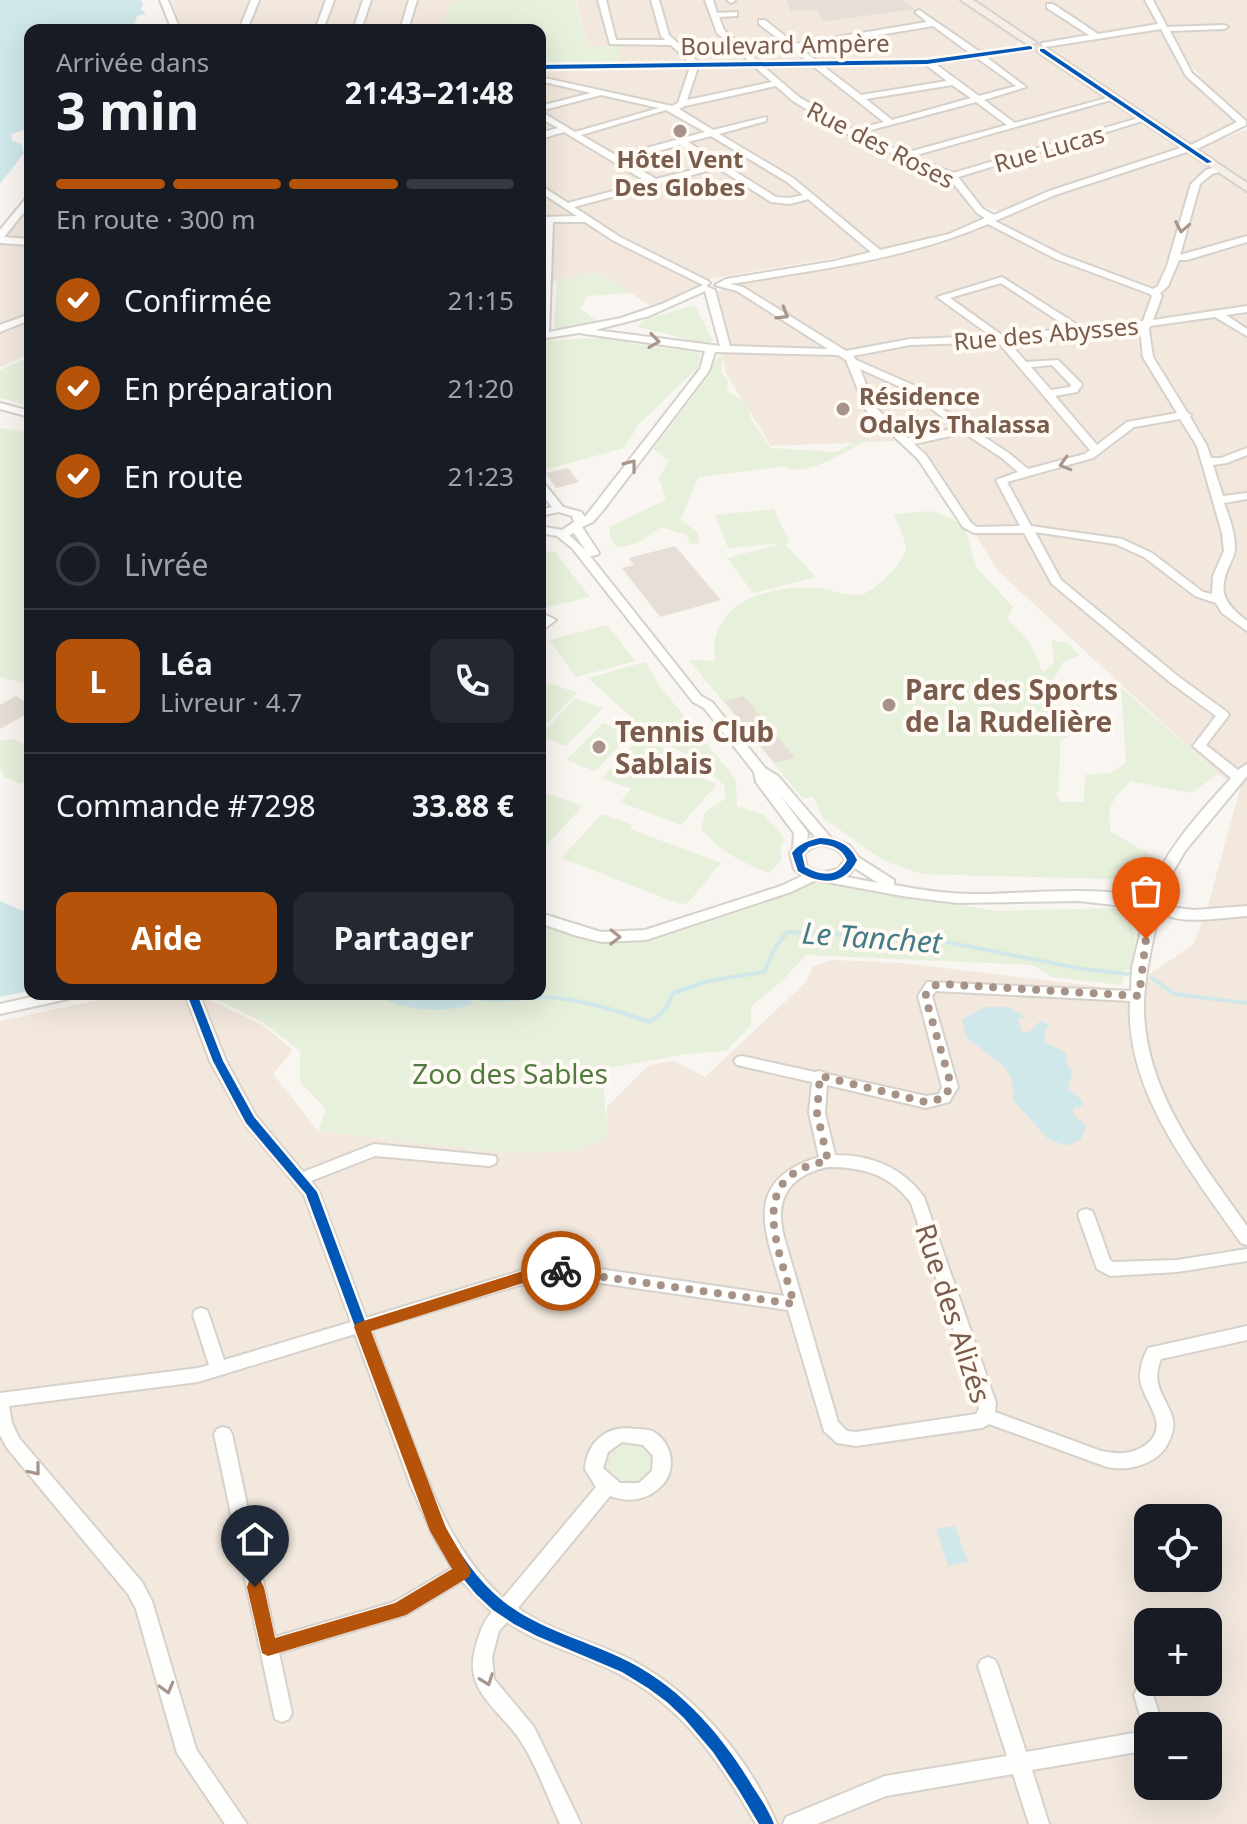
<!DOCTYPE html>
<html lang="fr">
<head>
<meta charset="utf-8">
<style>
	:root { --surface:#171b24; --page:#242831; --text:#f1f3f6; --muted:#9ea1a6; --line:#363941; --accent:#b45309 }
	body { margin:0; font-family:"Noto Sans",sans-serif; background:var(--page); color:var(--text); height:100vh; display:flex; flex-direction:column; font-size:30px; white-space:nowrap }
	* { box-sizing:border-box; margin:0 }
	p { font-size:26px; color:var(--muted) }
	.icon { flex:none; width:44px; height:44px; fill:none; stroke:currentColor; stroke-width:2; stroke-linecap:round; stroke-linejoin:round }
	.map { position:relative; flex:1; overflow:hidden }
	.drawer { position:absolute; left:24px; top:24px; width:522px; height:976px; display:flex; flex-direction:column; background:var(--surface); border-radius:16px; box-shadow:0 8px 32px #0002 }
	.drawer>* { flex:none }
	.fabs { position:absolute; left:1134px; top:1504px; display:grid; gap:16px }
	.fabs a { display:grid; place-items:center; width:88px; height:88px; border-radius:16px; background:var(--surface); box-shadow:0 8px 32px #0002; font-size:40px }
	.pin { position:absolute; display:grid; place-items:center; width:68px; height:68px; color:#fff; margin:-82px -34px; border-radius:50% 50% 50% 0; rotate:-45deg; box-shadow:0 0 8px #0007 }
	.pin .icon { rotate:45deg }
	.courier { position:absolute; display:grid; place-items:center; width:80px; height:80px; margin:-40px; border:6px solid #b45309; border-radius:50%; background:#fff; color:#222; box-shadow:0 2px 10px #0007 }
	.head em { font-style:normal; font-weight:700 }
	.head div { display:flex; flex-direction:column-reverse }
	.head { display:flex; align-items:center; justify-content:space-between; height:136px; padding:0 32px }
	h1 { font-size:52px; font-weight:700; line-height:60px }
	.bar { display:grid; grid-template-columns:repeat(4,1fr); gap:12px 8px; align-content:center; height:96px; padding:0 32px }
	.bar i { height:10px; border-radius:6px; background:var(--line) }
	.bar .on { background:var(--accent) }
	.bar p { grid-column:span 4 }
	.line { display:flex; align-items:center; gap:20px; padding:0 32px; border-top:2px solid var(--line) }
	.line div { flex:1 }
	.round { display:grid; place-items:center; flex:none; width:84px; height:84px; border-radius:16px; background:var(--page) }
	ol { padding:0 32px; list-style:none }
	li { display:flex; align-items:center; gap:24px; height:88px }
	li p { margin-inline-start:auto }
	li .icon { padding:8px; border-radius:50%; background:var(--accent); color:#fff; stroke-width:4 }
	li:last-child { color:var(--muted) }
	li i { width:44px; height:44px; border:4px solid var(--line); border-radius:50% }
	.action { display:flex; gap:16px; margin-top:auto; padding:16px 32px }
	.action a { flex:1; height:92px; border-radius:16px; background:var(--accent); color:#fff; font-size:32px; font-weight:700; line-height:92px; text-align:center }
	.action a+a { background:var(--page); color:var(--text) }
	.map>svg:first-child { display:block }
	.residential { fill:#f2e8de; fill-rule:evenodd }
	.green { fill:#e7f0db }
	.water { fill:#d0e8ea }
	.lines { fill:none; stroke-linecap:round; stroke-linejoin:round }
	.stream { stroke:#d0e8ea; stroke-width:4 }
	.building { fill:#e6ded7 }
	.minor-casing { stroke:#d7d1cb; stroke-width:4 }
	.major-casing { stroke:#dad1cc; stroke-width:4 }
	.minor { fill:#fefefd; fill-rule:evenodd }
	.major { fill:#f3eee8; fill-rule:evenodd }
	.cycleway-casing { stroke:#fffaf3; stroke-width:5 }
	.cycleway { fill:#0057b8; fill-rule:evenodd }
	.oneway { stroke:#a8958b }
	.route { fill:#b45309 }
	.done { stroke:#a69286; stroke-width:8; stroke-dasharray:0 14.4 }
	.poi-dot { fill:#a69286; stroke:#fffaf3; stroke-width:3 }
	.labels { text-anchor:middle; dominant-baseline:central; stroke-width:8; stroke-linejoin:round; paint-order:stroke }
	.far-street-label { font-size:24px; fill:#7a5c4d; stroke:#fffaf3 }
	.far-poi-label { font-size:24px; font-weight:bold; fill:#7a5c4d; stroke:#fffaf3 }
	.poi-label { font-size:28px; font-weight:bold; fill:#7a5c4d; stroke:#fffaf3; text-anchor:start }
	.park-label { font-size:28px; fill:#537a41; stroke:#fffaf3 }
	.street-label { font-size:28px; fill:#7a5c4d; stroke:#fffaf3 }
	.water-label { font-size:30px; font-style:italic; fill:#437c86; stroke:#fffaf3 }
</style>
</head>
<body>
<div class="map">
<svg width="1247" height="1824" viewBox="0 0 1247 1824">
	<rect width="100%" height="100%" fill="#f9f5f0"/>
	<path class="residential" d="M172,0h287l-15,30h-258l-7,-6z
		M576,0h127l12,31 92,82 144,67 25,35 6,3 -24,13 -76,19 -173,29 -15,12 -43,15 -53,-34 -41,9 -17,-1v-210l53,-1z
		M714,0h245l60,41 -4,6 -82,12 -178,1 -32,-29z
		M969,0h179l11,24 -122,22z
		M1154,0h93v122l-4,-6 -3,7 -50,22 -193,66 -16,-5 -28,-31 -95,-41 -47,-28 -46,-39 174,-3 221,-37 29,49h11l-17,-20z
		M1247,129v1695h-1247v-803l127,-27h69l65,30 32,26 -20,24 45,57 189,22 63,-2 36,-12 1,-32 42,-42 25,-4 31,16 101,-95 7,-16 19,-6 71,3 223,27 67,-45 15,-39 32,-118 -22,-14 -220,-203 -80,-131 -147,6 -45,-73 -14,-80 33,-11 213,-44 64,-29 126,-47 53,-14zM1148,1518h60v60h-60zM1148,1622h60v60h-60zM1148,1726h60v60h-60z
		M30,207v147l-30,13v-122z"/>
	<path class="green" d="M458,0h117l12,46h31l3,16 -81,2v-34h-97l6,-23z
		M597,272l34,21 -44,3 -6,13 17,13 -22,6h-22l3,-47z
		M695,305l18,36 -6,3 -70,-17 9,-8z
		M616,337l17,7 67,9 -2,14 -59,57 -15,24 -80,22 -4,-5v-124z
		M723,354l-2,18 7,9 -1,10 18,11 7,19 19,27 65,4 43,-22 -1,3c-22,12 -70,47 -93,33l-87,11 -17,42 17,14 1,10 -9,1 -4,-9 -25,-8 -23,16 -21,5 -6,-9 -2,-12 57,-27 -7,-22 10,-17 -16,-12 56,-74 5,-15z
		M30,357v49l-30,-8v-28z
		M0,428l30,5v252l-30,-8z
		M774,509l15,33 -4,2 31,33 -63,16 -26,-35 57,-15 -56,5 -13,-33z
		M930,511l18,6 17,10 11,40 37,40 -6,12 23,24 13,29 11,-9 -2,-23 15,3 13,12 -17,7 -11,21 1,23 10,3 5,28 -8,3 -1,50 -3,2 4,10h24l1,-27 25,-2 16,-10 -5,-76 97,87 -27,19 -60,-12c-18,16 -26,27 -20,51l49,28 -19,20 -219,-6 -38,-13 -61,-43 -10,-21 -10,2 -114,-139 26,1c-9,-59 56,-77 103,-73 13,1 31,9 42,7 13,-2 46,-34 46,-46 -1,-11 -8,-25 -12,-35z
		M548,551l7,1 35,45 -50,12v-49z
		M607,625l28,36 -59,16 -27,-37z
		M645,662l13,22 78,96 1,26 27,9 21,24 -5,8 2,13 -13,13c-26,-10 -50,-22 -68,-44l4,-17 21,-14 -2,-13 -34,-29 -52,-26 -8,-14 -42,-38z
		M550,683l27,10 -37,37v-37z
		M575,698l28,10 -37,38 -26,-10z
		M603,723l28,11 -36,37 -29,-11z
		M15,739l15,10v31l-10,4 -16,-7 -4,-12v-24z
		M638,739l29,10 -29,32 19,-19 60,22 -36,41 -61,-23 11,-13 -29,-11z
		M546,793l37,13 -43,46v-53z
		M602,814l30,11 -2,4 91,34 -33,40 -8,1 -119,-46z
		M812,883h24l160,28 124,-3c20,25 16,32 10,62h-5l-4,15 -69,-8 -19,-12 -227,-10 -24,26 -31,25v20l-25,25 -40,3 -83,15 4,70 -37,12 -63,2 -189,-22 8,-22 -26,-27v-31l-39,-30 -56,-27h335v-72c26,8 51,18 78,19 49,3 146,-40 194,-58z
		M609 1463a21 21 0 1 1 42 0a21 21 0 1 1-42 0Z"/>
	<path class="water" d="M0,0h141l2,6 -3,2 6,6 -9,2 -2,7 -8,7h-97v98l-19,6 1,6 9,4 3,9 -24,31z
		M0,901l30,13v77l-30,6z
		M374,994h105l-9,11c-28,9 -71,5 -96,-11z
		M984,1007h26l15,10 -7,2 5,15 9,-4 8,-9 9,4 -5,6 1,11 21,11 1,12 6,6 -5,18 14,11 1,5 -9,3 -1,6 13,12 -5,13 -14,7 -19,-7 -34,-38 -2,-22 -8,-13 -37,-28 -5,-18z
		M955,1526l13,36 -20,4 -12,-37z"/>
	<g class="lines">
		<path class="stream" d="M1152,978l22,16 73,9
			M466,994c28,13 63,0 93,4 31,4 61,14 91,24l16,-13 7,-16 35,-12 56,-9 11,-24 12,-16 140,6 155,31 46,5"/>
	</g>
	<path class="building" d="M787,0h115l13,9 -87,12 -6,-1 -4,-10 -28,1z
		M568,468l11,14 -23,6 -10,-15z
		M675,546l46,54 -61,17 -38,-49 12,-3 -5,-7z
		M16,696l14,9v7l-30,17v-24z
		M744,696l32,39 19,23 -20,5 -16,-18 -34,-44z"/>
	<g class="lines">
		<g class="minor-casing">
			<path id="minor" d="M160,0h8l12,30h-8z
				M251,0h8l-12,30h-8z
				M326,0h8l-11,30h-8z
				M363,0h8l-10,30h-8z
				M409,0h8l-9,30h-8z
				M598,0h8l10,40h49l-4,-4 -10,-36h8l10,35 30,28 51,-1 -33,-29 -12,-33h8l4,13 20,-1v4l-18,1 5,13 35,32 48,-1 -48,-37v-4h6l30,24 132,-22 -12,-10 4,-2 61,42 53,-6v4h-3l-45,6 41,31 -42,13 31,23 99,-27 4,2 -205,58 40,17 189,-56 7,2 -191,58 25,32 11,6 55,-24 144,-47 44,-22 -51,-46 -25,-47 -116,18 -4,-2 1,-2 47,-8 -42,-27v-4h6l45,30 60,-10 -13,-24h8l14,27 57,-2 4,2 -4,2 -54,2 22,42 54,48v4l-47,23 -144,47 -60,26 67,34 91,34 5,-3 9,-20 24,-82 15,-14 13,-4 4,3 -1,2 -10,3 -12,10 -20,71 67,-19v6l-60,18h-8l-11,26 -8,7 2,3 -9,24 94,-14v6l-21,3 21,14v7l-32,-19 -65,9 -1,4 4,27 34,55 4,3 -1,2 17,29 4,12h10l26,-10v7l-20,8 -14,2 10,31 24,-3v6l-23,4c5,14 11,29 11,44 0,7 -3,13 -6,19 -12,27 -4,38 18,55v10l-25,-18 -6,-10 -21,-7 -51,-39 -29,-13 -80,-12 26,48 118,97 48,35 2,3 -23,30 32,25 9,-6v12l-62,75 -18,31 -7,19h-10l-2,-3c15,-47 51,-84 83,-120l-38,-32 23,-30 -45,-33 -119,-99 -28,-51h-50l-11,-6 -45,-68 -52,-49 -20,-50 -8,-5 -123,-3 -6,19 -105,138 -11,13 -11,5 17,26 -2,2 -7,1 111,140 11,6 53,66 13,8 53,62 18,7 9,12 36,23v5c27,5 54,9 81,9 35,1 149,-12 172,9l-7,5 -61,-7 -122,2 -55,-7 -86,-16 -25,12 -145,48 -45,2 -27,-7 -34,-12v-10l61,19 44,-2 136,-44 21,-10 -8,-7 -4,-16 3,-4 1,-16 -38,-51 -2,-10 -50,-64 -11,-6 -121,-154 -15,-12 -17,-3v-7l22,4 12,-8 -2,-6 -13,-4 -19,4v-6l12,-3 -12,-15v-10l4,1 19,24 18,5 4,5 115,-148 5,-18 -126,-18 -39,6 3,-116h-3v-6l37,-1 -37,-24v-7l28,18 79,-21 -83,-50 -24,7v-6l18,-5 -18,-10v-12l51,-13 -51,-12v-4l132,29 6,-3 12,-36 -150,2v-4l150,-2 -19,-18 -61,-1zM933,26l38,28 -44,6 -110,1 -17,-13zM977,58l39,28 -37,10 -45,-33zM925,64l22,17 -86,14 -38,-29zM813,66l71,56 -31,8 -54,-33 -35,-30zM698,67h57l17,15 -85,18zM952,85l19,13 -79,22 -26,-21zM776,86l17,15 56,34 100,43 28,35 8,5 -36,16 -69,16 -87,-72 -74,-44 47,-13v-4l-53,13 -34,-21 6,-3zM601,95l58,13 -84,24 -35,-21zM976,102l31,23 -102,28 -45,-20zM666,110l39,22 -88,24 -36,-21zM711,136l76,46 16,13 -13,3 -14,-1 -88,-55zM680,145l32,20 -56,14 -33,-19zM718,168l53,34 19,2 18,-5 63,53 -36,9 -109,18 -11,6 22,6 91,58 -98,-3 -15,-56 -9,-4 4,-3 -2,-2 -88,-44 -46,-30zM553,222h32l29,19 89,44 -41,19 -41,14 -72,14zM988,224l68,35 94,35 2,2 -9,25 -62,6 -79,-50 -65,20 54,39 -81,3 -64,12 -103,-64 -13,-3c87,-14 177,-25 258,-60zM1001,283l68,45 -66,8 -53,-38zM705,291l15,55 -125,-16 54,-14zM1140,327l3,30 34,56 -50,9 -30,23 -42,-49 22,-4 5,-7 -1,-2 -23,-23 -32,2 -18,-21zM998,342l92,108 -5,4 -57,15 -18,-15 -65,-43 -32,-26 -57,-25 -3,-4 57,-11zM1052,365l19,20 -1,2 -19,3 -20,-23zM860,369l45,20 52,39 -49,10 -33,-31zM1180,419l17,27 25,87 2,18 -11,25 -1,18 -9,-2 -51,-39 -30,-14 -91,-13 -24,-44 86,-24 41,-31zM964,433l38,25 16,14 -22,8 24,46 -43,1 -6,-4 -45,-68 -12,-11zM574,533l12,18 -17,-16zM780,795l36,43 -9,2 1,-7zM820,845c11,1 21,4 25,15l-7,9 -16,4 -15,-6 -3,-13 7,-6zM855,868l23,15 -32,-6z
				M727,0h8v1l-4,2z
				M30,196v9l-26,32 26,2v6l-30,-2v-13l27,-33z
				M30,314v6l-30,12v-7z
				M0,403l30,8v6l-30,-8z
				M540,612l16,8 -16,12z
				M1247,906v10c-22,1 -69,10 -85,-4l7,-5 25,3z
				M1151,912l7,5c-7,32 -15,64 -14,97 4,82 58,148 103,212v19l-6,-2c-49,-71 -116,-150 -111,-242l-194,-10 -4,5 26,91 -9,15 -23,6 -99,-23 -2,28 10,42c36,0 67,12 89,42l72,206 -1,9 106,39c15,3 30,4 43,-5 30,-20 -2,-44 -4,-68 0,-10 3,-21 8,-30l99,-22v14l-86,19c-2,5 -4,12 -4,18 2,26 27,37 11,66 -4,8 -10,14 -18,18 -13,7 -28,9 -43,6l-118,-43 -7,4 -126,18 -19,-3 -13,-12 -36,-121 -223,-32 -32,3 -162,49c13,36 27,73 41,110 22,59 44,115 91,158l93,-111 -11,-18c2,-28 23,-45 50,-40 6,0 14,0 19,3 21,14 23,43 3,58 -14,11 -31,12 -47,6l-92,112c32,23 70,32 105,48 67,31 126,101 154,168h-21c-37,-65 -79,-125 -149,-156 -33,-16 -70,-25 -100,-46l-8,9 -7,26 2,22 40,48 47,97h-21c-12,-26 -24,-60 -40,-84 -22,-33 -58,-49 -44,-95 4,-13 7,-23 16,-33l-30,-31 -56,34 -127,38 13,60 -3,6 -7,3 -7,-3 -61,-285 3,-5 6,-2 6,2 3,5 43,203 119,-35 58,-34 -18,-30 -23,-52 -56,-152 -157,48 -189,24 3,17 7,15 123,144 10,19 44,148 51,75h-22l-48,-71 -41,-144 -8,-15 -121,-146 -7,-13v-42l198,-25 11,-3 -16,-50 2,-5 6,-2 6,2 2,5 15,45 127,-38 -47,-127 -59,-71 -35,-63 -25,-67h14l27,67 30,55 47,56 71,-28 121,12 2,4 -2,4 -6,2 -114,-10 -64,25 8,11 47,126 167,-51 32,-3 219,32c-16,-60 -47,-114 35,-139l-10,-44 3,-31 -75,-17 -3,-4 3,-4 5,-1 73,16 5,-1 7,3 99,22 13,-2 3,-7 -24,-91 9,-14 204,9 1,-23 12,-51zM828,1167c34,0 62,7 83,36l67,200 1,6 -3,5 -120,18 -9,-1 -9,-9 -54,-185c-10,-38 5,-62 44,-70zM622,1442l21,3 10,11 -1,15 -13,12h-19l-17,-15 5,-16z
				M45,994h30l-7,5 -68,15v-10z
				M1086,1209l6,2 2,4 16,45 3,2 64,-2 70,-11v12l-70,11 -67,4 -13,-7 -19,-54 2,-4z
				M988,1657l7,3 3,6 28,86 119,-21 -11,-36 3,-6 7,-3 7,3 12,37h-15v23l-5,2 -111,19 17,54h-20l-16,-50 -127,22 -69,28h-34l3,-7 99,-41 122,-20 -29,-90 3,-6z"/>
		</g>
		<g class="major-casing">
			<path id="major" d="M961,0h12l64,43 -9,2z
				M1038,48h8l201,135v8l-209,-139z"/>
		</g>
		<use href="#minor" class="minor"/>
		<use href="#major" class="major"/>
		<g class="cycleway-casing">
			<path id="cycleway" d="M1030,46l2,1v2l-105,15 -387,5v-4l387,-5z
				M1040,49h4l168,113 -5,1 -167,-112z
				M820,838c17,1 30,6 37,22 -12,26 -37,25 -59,11l-6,-18c8,-10 16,-12 28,-15zM820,844c12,1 22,4 27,16 -9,18 -26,16 -42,7l-3,-13 7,-7z
				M187,994h10l26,67 31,56 63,75 109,294c19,43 40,86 78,116 34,26 76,37 115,55 59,27 101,75 134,130 8,12 16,24 21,37h-15l-21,-35 -25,-37 -29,-34 -17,-16 -19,-14 -26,-16 -85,-36 -23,-12 -21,-14 -17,-16 -15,-18 -25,-40 -22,-50 -108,-292 -60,-71 -33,-62z"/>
		</g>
		<use href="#cycleway" class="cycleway"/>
	</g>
	<defs><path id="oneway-chevron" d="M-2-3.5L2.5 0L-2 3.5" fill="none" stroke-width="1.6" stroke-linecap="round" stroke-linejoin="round" transform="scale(2)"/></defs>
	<g class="oneway">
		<use href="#oneway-chevron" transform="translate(1182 227) rotate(101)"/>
		<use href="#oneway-chevron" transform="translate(783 314) rotate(31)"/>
		<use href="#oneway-chevron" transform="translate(654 341) rotate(8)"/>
		<use href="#oneway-chevron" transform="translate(1065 464) rotate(164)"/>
		<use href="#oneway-chevron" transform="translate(631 465) rotate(-52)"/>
		<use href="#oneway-chevron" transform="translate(615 937) rotate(1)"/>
		<use href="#oneway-chevron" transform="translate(35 1470) rotate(51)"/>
		<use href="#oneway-chevron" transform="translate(487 1680) rotate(70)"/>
		<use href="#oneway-chevron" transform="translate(167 1688) rotate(75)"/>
	</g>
	<path class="route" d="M561,1265l8,6 -2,4 -34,5 -162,51 75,197 25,43 -2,6 -63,38 -138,41 -6,-3 -15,-66 2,-6 6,-2 6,2 3,6 11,51 120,-35 57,-34 -22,-38 -76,-204 3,-4 176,-55z"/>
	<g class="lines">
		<path class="done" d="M561,1271l233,33c-15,-56 -51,-129 34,-143l-11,-48 3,-37 106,26 18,-4 6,-11 -1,-9 -24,-82 7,-10 9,-2 198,12 7,-57"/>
	</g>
	<g class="poi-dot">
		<circle cx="680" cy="131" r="8"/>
		<circle cx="843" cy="409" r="8"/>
		<circle cx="889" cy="705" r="8"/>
		<circle cx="599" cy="747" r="8"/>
	</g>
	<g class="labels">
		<g class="far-street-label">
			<text transform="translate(785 44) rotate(-1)">Boulevard Ampère</text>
			<text transform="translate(881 144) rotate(27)">Rue des Roses</text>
			<text transform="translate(1049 148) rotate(-16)">Rue Lucas</text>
			<text transform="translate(1046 333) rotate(-5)">Rue des Abysses</text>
		</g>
		<g class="far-poi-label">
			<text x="680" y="158">Hôtel Vent<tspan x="680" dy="28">Des Globes</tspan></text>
			<text x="859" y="395" text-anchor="start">Résidence<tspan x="859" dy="28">Odalys Thalassa</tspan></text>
		</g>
		<g class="poi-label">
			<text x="905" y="689">Parc des Sports<tspan x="905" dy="32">de la Rudelière</tspan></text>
			<text x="615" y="731">Tennis Club<tspan x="615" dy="32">Sablais</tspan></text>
		</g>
		<g class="park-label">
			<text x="510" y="1073">Zoo des Sables</text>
		</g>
		<g class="street-label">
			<text transform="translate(954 1313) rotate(72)">Rue des Alizés</text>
		</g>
		<g class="water-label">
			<text transform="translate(872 937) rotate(4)">Le Tanchet</text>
		</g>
	</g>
</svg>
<div class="fabs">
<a><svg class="icon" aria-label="locate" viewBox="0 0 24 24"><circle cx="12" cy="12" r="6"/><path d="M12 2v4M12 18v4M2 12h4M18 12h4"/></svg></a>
<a>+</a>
<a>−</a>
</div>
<div class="pin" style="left:1146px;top:939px;background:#ea580c"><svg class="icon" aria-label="bag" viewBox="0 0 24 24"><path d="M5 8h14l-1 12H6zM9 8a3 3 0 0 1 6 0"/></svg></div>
<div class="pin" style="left:255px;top:1587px;background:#1f2937"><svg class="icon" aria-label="home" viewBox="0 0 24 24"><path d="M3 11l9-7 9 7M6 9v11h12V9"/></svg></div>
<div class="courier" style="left:561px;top:1271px"><svg class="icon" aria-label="bike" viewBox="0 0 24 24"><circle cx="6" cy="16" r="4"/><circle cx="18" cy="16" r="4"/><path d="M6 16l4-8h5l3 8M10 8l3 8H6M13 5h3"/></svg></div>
<section class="drawer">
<div class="head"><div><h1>3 min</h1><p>Arrivée dans</p></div><em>21:43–21:48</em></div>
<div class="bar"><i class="on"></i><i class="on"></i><i class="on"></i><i></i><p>En route · 300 m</p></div>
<ol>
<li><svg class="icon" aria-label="check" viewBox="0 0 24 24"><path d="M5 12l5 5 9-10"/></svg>Confirmée<p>21:15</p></li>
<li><svg class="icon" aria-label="check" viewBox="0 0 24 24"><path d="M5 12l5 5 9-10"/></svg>En préparation<p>21:20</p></li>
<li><svg class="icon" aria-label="check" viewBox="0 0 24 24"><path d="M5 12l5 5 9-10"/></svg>En route<p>21:23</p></li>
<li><i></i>Livrée</li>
</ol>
<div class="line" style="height:144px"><b class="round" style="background:var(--accent);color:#fff">L</b><div><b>Léa</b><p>Livreur · 4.7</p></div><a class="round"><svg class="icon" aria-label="phone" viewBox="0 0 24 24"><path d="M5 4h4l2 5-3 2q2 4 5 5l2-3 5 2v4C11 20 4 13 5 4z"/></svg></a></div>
<div class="line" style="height:104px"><div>Commande #7298</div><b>33.88 €</b></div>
<div class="action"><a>Aide</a><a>Partager</a></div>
</section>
</div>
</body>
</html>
